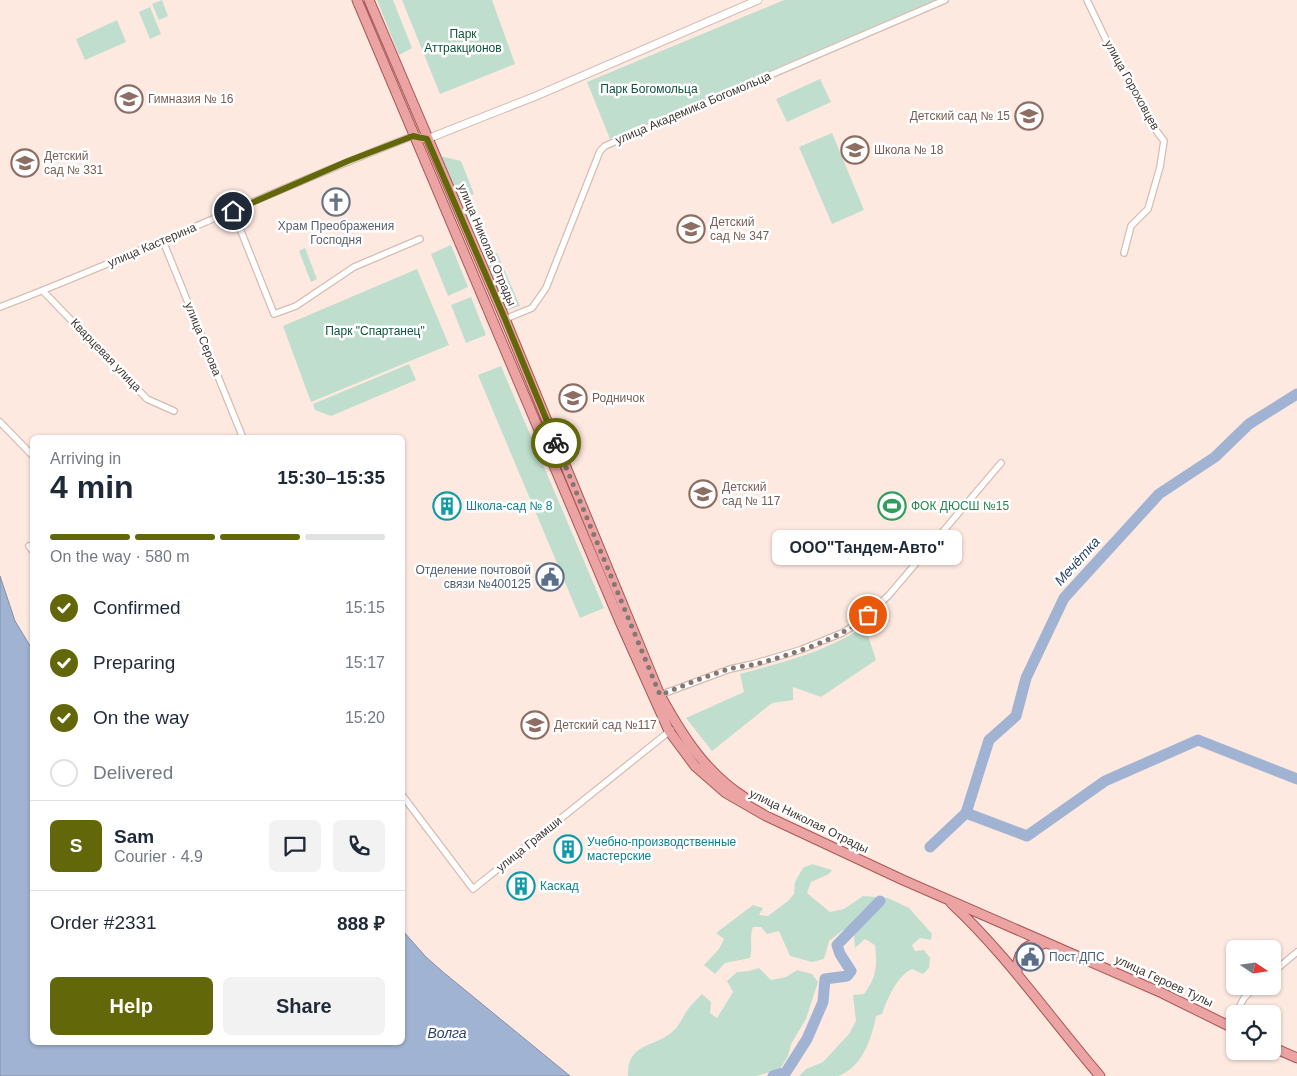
<!DOCTYPE html>
<html lang="en">
<head>
<meta charset="utf-8">
<style>
	:root { --surface:#fff; --page:#f2f2f3; --text:#1f2937; --muted:#747a83; --line:#e0e1e3; --accent:#626809 }
	body { margin:0; font-family:Arial,sans-serif; background:var(--page); color:var(--text); height:100vh; display:flex; flex-direction:column; font-size:19px; white-space:nowrap }
	* { box-sizing:border-box; margin:0 }
	p { font-size:16px; color:var(--muted) }
	.icon { flex:none; width:28px; height:28px; fill:none; stroke:currentColor; stroke-width:2; stroke-linecap:round; stroke-linejoin:round }
	.map { position:relative; flex:1; overflow:hidden }
	.drawer { position:absolute; left:30px; top:435px; width:375px; height:610px; display:flex; flex-direction:column; background:var(--surface); border-radius:8px; box-shadow:0 1px 4px #0004 }
	.drawer>* { flex:none }
	.needle { width:32px; rotate:103deg }
	.tools { position:absolute; left:1226px; top:940px; display:grid; gap:10px }
	.tools a { display:grid; place-items:center; width:55px; height:55px; border-radius:8px; background:var(--surface); box-shadow:0 1px 4px #0004; font-size:25px }
	.pin { position:absolute; display:grid; place-items:center; width:42px; height:42px; color:#fff; margin:-21px; border:2px solid #fff; border-radius:50%; box-shadow:0 1px 5px #0007 }
	.courier { position:absolute; display:grid; place-items:center; width:50px; height:50px; margin:-25px; border:4px solid #626809; border-radius:50%; background:#fff; color:#222; box-shadow:0 1px 6px #0007 }
	.bubble { position:absolute; height:35px; border-radius:8px; background:var(--surface); box-shadow:0 1px 4px #0004; font-size:16px; font-weight:600; line-height:35px; text-align:center }
	.overview em { font-style:normal; font-weight:600 }
	.overview div { display:flex; flex-direction:column-reverse }
	.overview { display:flex; align-items:center; justify-content:space-between; height:85px; padding:0 20px }
	h1 { font-size:32px; font-weight:600; line-height:38px }
	.bar { display:grid; grid-template-columns:repeat(4,1fr); gap:8px 5px; align-content:center; height:60px; padding:0 20px }
	.bar i { height:6px; border-radius:4px; background:var(--line) }
	.bar .active { background:var(--accent) }
	.bar p { grid-column:span 4 }
	.line { display:flex; align-items:center; gap:12px; padding:0 20px; border-top:1px solid var(--line) }
	.line div { flex:1 }
	.round { display:grid; place-items:center; flex:none; width:52px; height:52px; border-radius:8px; background:var(--page) }
	ol { padding:0 20px; list-style:none }
	li { display:flex; align-items:center; gap:15px; height:55px }
	li p { margin-inline-start:auto }
	li .icon { padding:5px; border-radius:50%; background:var(--accent); color:#fff; stroke-width:4 }
	li:last-child { color:var(--muted) }
	li i { width:28px; height:28px; border:2px solid var(--line); border-radius:50% }
	.button { display:flex; gap:10px; margin-top:auto; padding:10px 20px }
	.button a { flex:1; height:58px; border-radius:8px; background:var(--accent); color:#fff; font-size:20px; font-weight:600; line-height:58px; text-align:center }
	.button a+a { background:var(--page); color:var(--text) }
	.map>svg:first-child { display:block }
	.green { fill:#bfdece }
	.water { fill:#a1b3d3; stroke:#858ea4 }
	.lines { fill:none; stroke-linecap:round; stroke-linejoin:round }
	.river { stroke:#a1b3d3; stroke-width:11 }
	.minor-casing { stroke:#d5bcb1; stroke-width:8 }
	.tertiary-casing { stroke:#d5bcb1; stroke-width:9 }
	.primary-casing { stroke:#a85855; stroke-width:11 }
	.minor { stroke:#fff; stroke-width:5.5 }
	.tertiary { stroke:#fff; stroke-width:7 }
	.primary { stroke:#eba4a3; stroke-width:9 }
	.done { stroke:#847771; stroke-width:5; stroke-dasharray:0 9 }
	.route { stroke:#626809; stroke-width:6 }
	.labels { text-anchor:middle; dominant-baseline:central; stroke-width:5; stroke-linejoin:round; paint-order:stroke }
	.park-label { font-size:12px; fill:#0d543a; stroke:#fff }
	.street-label { font-size:12px; fill:#433935; stroke:#fff }
	.education-label { font-size:12px; fill:#785e54; stroke:#fff; text-anchor:start }
	.worship-label { font-size:12px; fill:#5b616d; stroke:#fff }
	.culture-label { font-size:12px; fill:#0d838f; stroke:#fff; text-anchor:start }
	.leisure-label { font-size:12px; fill:#27864d; stroke:#fff; text-anchor:start }
	.service-label { font-size:12px; fill:#4e5e75; stroke:#fff; text-anchor:end }
	.water-label { font-size:14px; font-style:italic; fill:#2b446f; stroke:#fff }
</style>
</head>
<body>
<div class="map">
<svg width="1297" height="1076" viewBox="0 0 1297 1076">
	<rect width="100%" height="100%" fill="#fee9e0"/>
	<path class="green" d="M162,0l6,16 -9,4 -7,-16z
		M377,0h16l19,48 -13,7z
		M402,0h90l23,64 -75,30z
		M784,0h152l-326,139 -23,-57z
		M150,7l11,27 -11,5 -11,-27z
		M117,20l9,22 -41,18 -9,-21z
		M820,79l11,23 -44,20 -11,-23z
		M832,133l32,77 -32,14 -33,-77z
		M440,156l21,5 13,33 -16,6z
		M451,245l17,42 -20,9 -17,-42z
		M305,248l12,31 -6,3 -12,-31z
		M497,253l23,53 -15,5 -22,-53z
		M417,269l32,76 -138,57 -28,-76z
		M471,297l15,38 -20,8 -15,-38z
		M409,364l7,16 -85,36 -16,-6 -2,-6z
		M501,366l103,242 -24,10 -102,-243z
		M865,626l11,34 -55,37 -28,-10v13l-21,3 -60,48 -26,-33 58,-26 -4,-18c47,-13 83,-21 125,-48z
		M812,864l20,6 -3,4 -18,8 -4,11 23,19 14,-3 19,-13 25,2 21,10 23,26 -1,6 -11,-2 -8,7 3,6 9,-1 6,8 -1,10 -6,6 -11,-5c-16,8 -24,29 -30,45l-6,2c-4,22 -14,52 -38,60 -10,0 -29,0 -39,0l7,-7 17,-7 26,-28 7,-13 -3,-26 11,-1c13,-17 13,-28 11,-49l-10,-6 -10,9 -1,-12 -11,-6 -14,11 -5,18 -12,3 -22,-6 -11,-25 -12,3 -6,-7h-8c-4,10 0,20 -3,31l-25,5 -10,11 -11,-9 15,-16 5,-10 -8,-6 37,-28 10,3 -4,7 9,1 20,-15 6,-7 1,-12 8,-14z
		M759,968l12,12 15,-3 11,-7 15,4 6,8 -12,37 -15,25 -3,12 -8,13 -24,7h-128c-1,-32 23,-28 43,-43 9,-7 11,-16 18,-25 3,-5 9,-9 13,-14l9,8 -1,11 7,5 16,-26 -6,-11 10,-9 12,-1z"/>
	<path class="water" d="M0,576l15,45 17,28v393h370l1,-111 23,26 17,15 127,104h-570z"/>
	<g class="lines">
		<path class="river" d="M966,813l61,23 78,-55 93,-41 99,39
			M930,847l36,-34 23,-73 27,-24 10,-38 38,-80 95,-104 56,-37 34,-33 48,-30
			M773,1076l13,-4 21,-33 16,-37 2,-23 22,-3 4,-5 -11,-17 -3,-9 43,-44"/>
		<g class="minor-casing">
			<path id="minor" d="M1087,0l22,46 43,79 12,16 -4,26 -12,42 -17,17 -7,27
				M233,211l41,103 22,-8 58,-39 66,-28
				M163,241l80,197
				M43,291l104,108 27,12
				M0,307c140,-53 274,-118 413,-171
				M505,319l27,-11 14,-20 54,-137 5,-5 340,-146
				M0,422l32,33
				M29,546l3,4
				M660,695l70,-26 23,-5 47,-14 42,-17 18,-11 29,-27 112,-132
				M402,795l71,94 198,-159
				M1272,973l25,-21
				M1229,1027l15,-29 12,-12"/>
		</g>
		<g class="tertiary-casing">
			<path id="tertiary" d="M413,136l14,3 109,-43 222,-96"/>
		</g>
		<g class="primary-casing">
			<path id="primary" d="M357,0l264,624 48,107 26,35 31,27 40,23 137,64 259,113 73,36
				M369,0l136,319 155,376c22,40 45,77 84,102
				M951,903c56,52 99,115 149,173
				M1017,973c0,-18 6,-31 26,-29
				M1272,1047l25,11"/>
		</g>
		<use href="#minor" class="minor"/>
		<use href="#tertiary" class="tertiary"/>
		<use href="#primary" class="primary"/>
	</g>
	<g class="lines">
		<path class="done" d="M556,443l104,252c23,-9 46,-19 69,-26 7,-2 15,-3 23,-4 35,-9 90,-26 116,-50"/>
		<path class="route" d="M233,211l115,-50 65,-25 14,3 78,180 51,124"/>
	</g>
	<defs>
		<g id="school-ring" transform="scale(1.4375)"><circle r="9.5" fill="#fff" stroke="#8d6e63" stroke-width="1.5"/><path d="M0-5L7-2L0 1L-7-2ZM-4 1L0 2.5L4 1V4Q0 6-4 4Z" fill="#8d6e63"/></g>
		<g id="church-ring" transform="scale(1.4375)"><circle r="9.5" fill="#fff" stroke="#6b7280" stroke-width="1.5"/><path d="M-1.2-6h2.4v3.5h3.3v2.4h-3.3V6h-2.4V-.1h-3.3v-2.4h3.3Z" fill="#6b7280"/></g>
		<g id="building-ring" transform="scale(1.4375)"><circle r="9.5" fill="#fff" stroke="#0f9aa8" stroke-width="1.5"/><path d="M-4-6H4V6H1V3H-1V6H-4ZM-2.5-4.3h1.7v1.8h-1.7ZM.8-4.3h1.7v1.8H.8ZM-2.5-1h1.7V.8h-1.7ZM.8-1h1.7V.8H.8Z" fill="#0f9aa8"/></g>
		<g id="stadium-ring" transform="scale(1.4375)"><circle r="9.5" fill="#fff" stroke="#2e9e5b" stroke-width="1.5"/><path d="M0-5a6.5 5 0 1 0 0 10a6.5 5 0 1 0 0-10ZM-3.5-1.8h7v3.6h-7Z" fill="#2e9e5b"/></g>
		<g id="civic-ring" transform="scale(1.4375)"><circle r="9.5" fill="#fff" stroke="#5c6f8a" stroke-width="1.5"/><path d="M-.6-6.5H3V-4.5H.6V-3L4-1V1h2V6H-6V1h2V-1L-.6-3ZM-1.2 2.5V6h2.4V2.5Z" fill="#5c6f8a"/></g>
	</defs>
	<g fill-rule="evenodd">
		<use href="#school-ring" x="129" y="99"/>
		<use href="#school-ring" x="1029" y="116"/>
		<use href="#school-ring" x="855" y="150"/>
		<use href="#school-ring" x="25" y="163"/>
		<use href="#church-ring" x="336" y="202"/>
		<use href="#school-ring" x="691" y="229"/>
		<use href="#school-ring" x="573" y="398"/>
		<use href="#school-ring" x="703" y="494"/>
		<use href="#building-ring" x="447" y="506"/>
		<use href="#stadium-ring" x="892" y="506"/>
		<use href="#civic-ring" x="550" y="577"/>
		<use href="#school-ring" x="535" y="725"/>
		<use href="#building-ring" x="568" y="849"/>
		<use href="#building-ring" x="521" y="886"/>
		<use href="#civic-ring" x="1030" y="957"/>
	</g>
	<g class="labels">
		<g class="park-label">
			<text x="463" y="34">Парк<tspan x="463" dy="14">Аттракционов</tspan></text>
			<text x="649" y="89">Парк Богомольца</text>
			<text x="375" y="331">Парк "Спартанец"</text>
		</g>
		<g class="street-label">
			<text transform="translate(1132 85) rotate(61)">улица Гороховцев</text>
			<text transform="translate(693 108) rotate(-23)">улица Академика Богомольца</text>
			<text transform="translate(152 245) rotate(-23)">улица Кастерина</text>
			<text transform="translate(487 245) rotate(67)">улица Николая Отрады</text>
			<text transform="translate(203 339) rotate(68)">улица Серова</text>
			<text transform="translate(106 355) rotate(46)">Кварцевая улица</text>
			<text transform="translate(809 821) rotate(26)">улица Николая Отрады</text>
			<text transform="translate(529 844) rotate(-39)">улица Грамши</text>
			<text transform="translate(1164 981) rotate(25)">улица Героев Тулы</text>
		</g>
		<g class="education-label">
			<text x="148" y="99">Гимназия № 16</text>
			<text x="1010" y="116" text-anchor="end">Детский сад № 15</text>
			<text x="874" y="150">Школа № 18</text>
			<text x="44" y="156">Детский<tspan x="44" dy="14">сад № 331</tspan></text>
			<text x="710" y="222">Детский<tspan x="710" dy="14">сад № 347</tspan></text>
			<text x="592" y="398">Родничок</text>
			<text x="722" y="487">Детский<tspan x="722" dy="14">сад № 117</tspan></text>
			<text x="554" y="725">Детский сад №117</text>
		</g>
		<g class="worship-label">
			<text x="336" y="226">Храм Преображения<tspan x="336" dy="14">Господня</tspan></text>
		</g>
		<g class="culture-label">
			<text x="466" y="506">Школа-сад № 8</text>
			<text x="587" y="842">Учебно-производственные<tspan x="587" dy="14">мастерские</tspan></text>
			<text x="540" y="886">Каскад</text>
		</g>
		<g class="leisure-label">
			<text x="911" y="506">ФОК ДЮСШ №15</text>
		</g>
		<g class="service-label">
			<text x="531" y="570">Отделение почтовой<tspan x="531" dy="14">связи №400125</tspan></text>
			<text x="1049" y="957" text-anchor="start">Пост ДПС</text>
		</g>
		<g class="water-label">
			<text transform="translate(1077 561) rotate(-48)">Мечётка</text>
			<text x="447" y="1033">Волга</text>
		</g>
	</g>
</svg>
<div class="tools">
<a><svg class="needle" viewBox="-14 -14 28 28"><path d="M0-13l5 13h-10z" fill="#e53935"/><path d="M0 13l5-13h-10z" fill="#747a83"/></svg></a>
<a><svg class="icon" aria-label="locate" viewBox="0 0 24 24"><circle cx="12" cy="12" r="6"/><path d="M12 2v4M12 18v4M2 12h4M18 12h4"/></svg></a>
</div>
<div class="pin" style="left:868px;top:615px;background:#ea580c"><svg class="icon" aria-label="bag" viewBox="0 0 24 24"><path d="M5 8h14l-1 12H6zM9 8a3 3 0 0 1 6 0"/></svg></div>
<div class="pin" style="left:233px;top:211px;background:#1f2937"><svg class="icon" aria-label="home" viewBox="0 0 24 24"><path d="M3 11l9-7 9 7M6 9v11h12V9"/></svg></div>
<div class="courier" style="left:556px;top:443px"><svg class="icon" aria-label="bike" viewBox="0 0 24 24"><circle cx="6" cy="16" r="4"/><circle cx="18" cy="16" r="4"/><path d="M6 16l4-8h5l3 8M10 8l3 8H6M13 5h3"/></svg></div>
<div class="bubble" style="left:772px;top:530px;width:190px">ООО&quot;Тандем-Авто&quot;</div>
<section class="drawer">
<div class="overview"><div><h1>4 min</h1><p>Arriving in</p></div><em>15:30–15:35</em></div>
<div class="bar"><i class="active"></i><i class="active"></i><i class="active"></i><i></i><p>On the way · 580 m</p></div>
<ol>
<li><svg class="icon" aria-label="check" viewBox="0 0 24 24"><path d="M5 12l5 5 9-10"/></svg>Confirmed<p>15:15</p></li>
<li><svg class="icon" aria-label="check" viewBox="0 0 24 24"><path d="M5 12l5 5 9-10"/></svg>Preparing<p>15:17</p></li>
<li><svg class="icon" aria-label="check" viewBox="0 0 24 24"><path d="M5 12l5 5 9-10"/></svg>On the way<p>15:20</p></li>
<li><i></i>Delivered</li>
</ol>
<div class="line" style="height:90px"><b class="round" style="background:var(--accent);color:#fff">S</b><div><b>Sam</b><p>Courier · 4.9</p></div><a class="round"><svg class="icon" aria-label="chat" viewBox="0 0 24 24"><path d="M4 5h16v11H9l-5 4z"/></svg></a><a class="round"><svg class="icon" aria-label="phone" viewBox="0 0 24 24"><path d="M5 4h4l2 5-3 2q2 4 5 5l2-3 5 2v4C11 20 4 13 5 4z"/></svg></a></div>
<div class="line" style="height:65px"><div>Order #2331</div><b>888 ₽</b></div>
<div class="button"><a>Help</a><a>Share</a></div>
</section>
</div>
</body>
</html>
